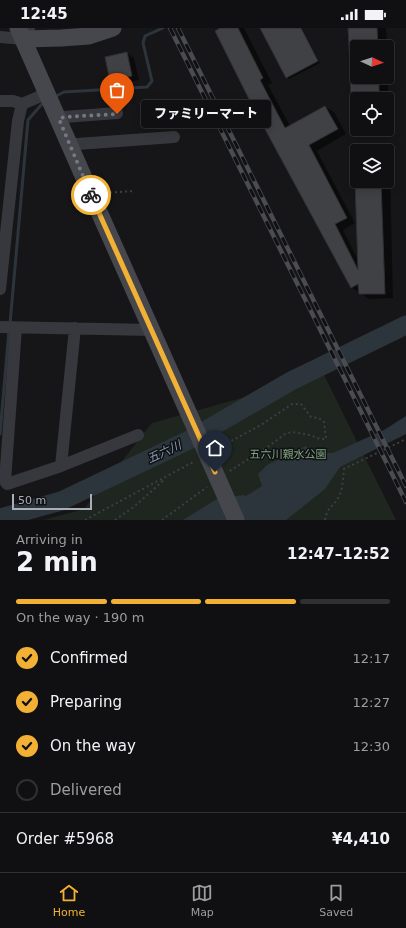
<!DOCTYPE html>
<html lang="en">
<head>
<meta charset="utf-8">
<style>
	:root { --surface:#101012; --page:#19191b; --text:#f1f3f6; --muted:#9c9d9f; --line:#303032; --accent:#f2b134 }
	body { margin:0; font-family:"DejaVu Sans","Noto Sans JP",sans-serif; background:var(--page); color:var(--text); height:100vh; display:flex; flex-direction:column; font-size:15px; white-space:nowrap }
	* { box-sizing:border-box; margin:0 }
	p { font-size:13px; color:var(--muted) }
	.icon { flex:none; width:22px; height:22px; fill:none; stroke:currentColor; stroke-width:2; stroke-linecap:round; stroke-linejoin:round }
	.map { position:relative; height:492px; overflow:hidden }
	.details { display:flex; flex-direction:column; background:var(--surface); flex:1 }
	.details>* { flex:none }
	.needle { width:26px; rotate:93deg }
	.buttons { position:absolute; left:350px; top:12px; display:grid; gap:8px }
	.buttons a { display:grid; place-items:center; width:44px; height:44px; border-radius:4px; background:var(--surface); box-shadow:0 2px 10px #0003,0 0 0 1px var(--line); font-size:20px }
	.scale { position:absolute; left:12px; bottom:10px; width:80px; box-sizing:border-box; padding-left:4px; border:2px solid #a8adb8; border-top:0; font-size:11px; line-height:14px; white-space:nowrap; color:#a8adb8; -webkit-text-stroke:3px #111113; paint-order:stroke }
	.pin { position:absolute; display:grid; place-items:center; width:34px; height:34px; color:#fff; margin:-41px -17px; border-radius:50% 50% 50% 0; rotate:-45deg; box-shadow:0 0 4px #0007 }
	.pin .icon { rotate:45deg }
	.courier { position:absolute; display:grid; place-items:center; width:40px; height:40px; margin:-20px; border:3px solid #f2b134; border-radius:50%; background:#fff; color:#222; box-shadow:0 1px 5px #0007 }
	.bubble { position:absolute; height:28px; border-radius:4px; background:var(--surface); box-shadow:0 2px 10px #0003,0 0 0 1px var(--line); font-size:13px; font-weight:800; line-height:28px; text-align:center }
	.head em { font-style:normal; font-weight:800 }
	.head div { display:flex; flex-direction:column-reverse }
	.head { display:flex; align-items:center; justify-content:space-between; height:68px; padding:0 16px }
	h1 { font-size:26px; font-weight:800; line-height:30px }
	.bar { display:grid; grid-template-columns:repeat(4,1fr); gap:6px 4px; align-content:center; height:48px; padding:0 16px }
	.bar i { height:5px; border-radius:3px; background:var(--line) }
	.bar .on { background:var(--accent) }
	.bar p { grid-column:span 4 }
	.line { display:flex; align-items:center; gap:10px; padding:0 16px; border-top:1px solid var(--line) }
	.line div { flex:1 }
	ol { padding:0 16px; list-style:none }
	li { display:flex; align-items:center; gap:12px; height:44px }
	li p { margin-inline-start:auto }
	li .icon { padding:4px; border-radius:50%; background:var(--accent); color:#111; stroke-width:4 }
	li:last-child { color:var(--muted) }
	li i { width:22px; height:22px; border:2px solid var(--line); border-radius:50% }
	.status { display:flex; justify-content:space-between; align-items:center; height:28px; padding:0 20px; background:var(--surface); direction:ltr }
	.status svg { height:11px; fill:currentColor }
	.tab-bar { display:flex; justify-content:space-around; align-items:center; height:56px; border-top:1px solid var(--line); background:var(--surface); font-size:11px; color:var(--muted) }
	.tab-bar a { display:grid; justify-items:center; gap:2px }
	.tab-bar .on { color:var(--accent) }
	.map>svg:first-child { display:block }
	.green { fill:#1e261f }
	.water { fill:#2c353c }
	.shadow { fill:#0007 }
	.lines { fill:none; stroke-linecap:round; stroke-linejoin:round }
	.stream { stroke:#2c353c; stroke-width:3 }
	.river { stroke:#2c353c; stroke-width:19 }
	.building { fill:#404145; stroke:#303034 }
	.path { stroke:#3d3f44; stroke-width:2; stroke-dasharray:2 3; stroke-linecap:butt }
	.street { stroke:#37383d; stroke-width:12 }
	.secondary { stroke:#45474d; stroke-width:17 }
	.rail-casing { stroke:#4a4c52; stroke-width:4.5 }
	.rail { stroke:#111113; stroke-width:3; stroke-dasharray:9; stroke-linecap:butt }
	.secondary-bridge { stroke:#45474d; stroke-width:17 }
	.done { stroke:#757880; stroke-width:4; stroke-dasharray:0 7.2 }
	.route { stroke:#f2b134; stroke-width:5 }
	.labels { text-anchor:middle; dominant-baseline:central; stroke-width:3; stroke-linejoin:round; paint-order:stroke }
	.park-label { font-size:11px; fill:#7fa381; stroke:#111113 }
	.water-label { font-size:12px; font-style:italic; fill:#7f9bb3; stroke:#111113 }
</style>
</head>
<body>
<div class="status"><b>12:45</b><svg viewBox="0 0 49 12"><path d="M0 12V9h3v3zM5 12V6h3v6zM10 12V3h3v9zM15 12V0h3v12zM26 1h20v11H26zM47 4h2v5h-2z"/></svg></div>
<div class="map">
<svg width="406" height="492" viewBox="0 0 406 492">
	<rect width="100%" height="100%" fill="#161618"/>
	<path class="green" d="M324,347l72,145h-352l40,-11 68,-86z"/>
	<path class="water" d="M406,388v18l-66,33 -15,22 -39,31h-103l34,-21 26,-4 3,1 16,-10 -4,-12 9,-9 39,-19 15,7h12l51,-23z"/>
	<path class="shadow" d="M222,0h22l28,55 -4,2 22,41 35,-19 9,5 12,22 -29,17 38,72 -12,7 15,30 -2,-90h1v11h30v-8l3,1 3,124 -24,1 -17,-11z
		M261,0h41l18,35 -31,16 -2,-1z
		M349,0h37l1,19h-30v30h30v-27l2,74h-2v-25h-30v23l-5,-3z
		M126,25l8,5 5,22 -21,5 -7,-5z"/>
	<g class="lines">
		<path class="stream" d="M54,69l10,-5 83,-5 5,-6 -9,-38 2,-7 18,-8
			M10,296l18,-204 14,-16 4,-2
			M0,406l9,-104"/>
		<path class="river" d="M0,490l61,-17 128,-61 102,-59 115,-56"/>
	</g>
	<path class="building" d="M220,0h18l25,50 -3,2 25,48 40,-22 13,23 -29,16 38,73 -12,6 23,46 -3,-89h26l4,113h-26l-1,-10 -7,4 -98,-181 -38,-76z
		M260,0h41l17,33 -32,17z
		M348,0h29l1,19h-21v19h-7z
		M127,24l5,24 -22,5 -5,-24z
		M350,49h29v22h-28z"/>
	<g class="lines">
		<path class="path" d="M105,165l29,-2
			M218,420l43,-23 31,-21h9l10,13 8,1 5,4 2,17h-6l-10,-4 -18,-3 -7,2 -16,12 -41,26
			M85,492l110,-59
			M115,492l20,-14 30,-27
			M162,492l45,-33
			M325,492c2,-13 8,-13 13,-22 5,-9 5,-19 6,-29l62,-30"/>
		<path class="street" d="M0,9l24,2 5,-11
			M0,73h13l9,3 26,-11
			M59,91l5,-2 53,-4
			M70,118l7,-2 97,-7
			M0,261l18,-168 4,-17
			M0,299l152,3
			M16,300l-11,153 2,3 54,-18 14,-138
			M61,438l77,-31"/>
		<path class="secondary" d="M18,0l74,168 117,263
			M24,11l37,-1 28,-2 24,-8"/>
		<g class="rail-casing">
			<path id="rail" d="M170,0l236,474
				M178,0l228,458"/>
		</g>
		<use href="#rail" class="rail"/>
		<path class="secondary-bridge" d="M209,431l27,61"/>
	</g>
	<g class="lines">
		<path class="done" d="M91,167l-32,-76 5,-2 53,-3"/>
		<path class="route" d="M91,167l124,277"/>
	</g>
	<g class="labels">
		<g class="park-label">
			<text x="288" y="426">五六川親水公園</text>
		</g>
		<g class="water-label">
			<text transform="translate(164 424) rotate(-25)">五六川</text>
		</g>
	</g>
</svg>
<div class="buttons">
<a><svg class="needle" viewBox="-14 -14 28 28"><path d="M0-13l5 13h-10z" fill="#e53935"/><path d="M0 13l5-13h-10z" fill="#9c9d9f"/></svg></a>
<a><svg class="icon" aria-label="locate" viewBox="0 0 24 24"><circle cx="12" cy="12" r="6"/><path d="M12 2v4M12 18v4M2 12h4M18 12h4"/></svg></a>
<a><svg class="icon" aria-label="layers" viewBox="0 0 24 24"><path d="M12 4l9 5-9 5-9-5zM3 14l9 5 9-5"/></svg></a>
</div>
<div class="scale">50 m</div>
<div class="pin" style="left:117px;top:86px;background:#ea580c"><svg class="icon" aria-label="bag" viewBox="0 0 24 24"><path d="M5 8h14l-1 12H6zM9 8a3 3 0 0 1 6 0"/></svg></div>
<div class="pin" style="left:215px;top:444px;background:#1f2937"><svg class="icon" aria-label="home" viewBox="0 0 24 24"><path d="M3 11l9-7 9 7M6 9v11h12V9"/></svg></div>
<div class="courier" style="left:91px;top:167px"><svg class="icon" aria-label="bike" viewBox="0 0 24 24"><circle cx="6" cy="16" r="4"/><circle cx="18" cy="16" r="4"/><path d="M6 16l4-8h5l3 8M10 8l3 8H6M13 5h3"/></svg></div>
<div class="bubble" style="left:141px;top:72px;width:130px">ファミリーマート</div>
</div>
<section class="details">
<div class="head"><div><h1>2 min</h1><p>Arriving in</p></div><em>12:47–12:52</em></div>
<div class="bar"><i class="on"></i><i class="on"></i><i class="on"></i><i></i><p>On the way · 190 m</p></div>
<ol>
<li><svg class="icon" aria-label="check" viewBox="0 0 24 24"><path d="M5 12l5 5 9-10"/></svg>Confirmed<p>12:17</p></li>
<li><svg class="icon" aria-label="check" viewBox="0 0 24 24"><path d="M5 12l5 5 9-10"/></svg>Preparing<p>12:27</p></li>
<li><svg class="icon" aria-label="check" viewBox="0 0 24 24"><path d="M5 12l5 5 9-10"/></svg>On the way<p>12:30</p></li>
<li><i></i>Delivered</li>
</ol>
<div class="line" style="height:52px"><div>Order #5968</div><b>¥4,410</b></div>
</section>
<nav class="tab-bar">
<a class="on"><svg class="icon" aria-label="home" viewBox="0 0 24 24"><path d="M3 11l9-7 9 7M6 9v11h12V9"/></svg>Home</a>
<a><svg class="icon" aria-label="map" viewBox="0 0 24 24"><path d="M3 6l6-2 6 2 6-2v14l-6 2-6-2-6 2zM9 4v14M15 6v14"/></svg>Map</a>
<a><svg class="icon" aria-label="saved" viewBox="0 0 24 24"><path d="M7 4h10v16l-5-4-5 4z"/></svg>Saved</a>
</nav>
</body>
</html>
